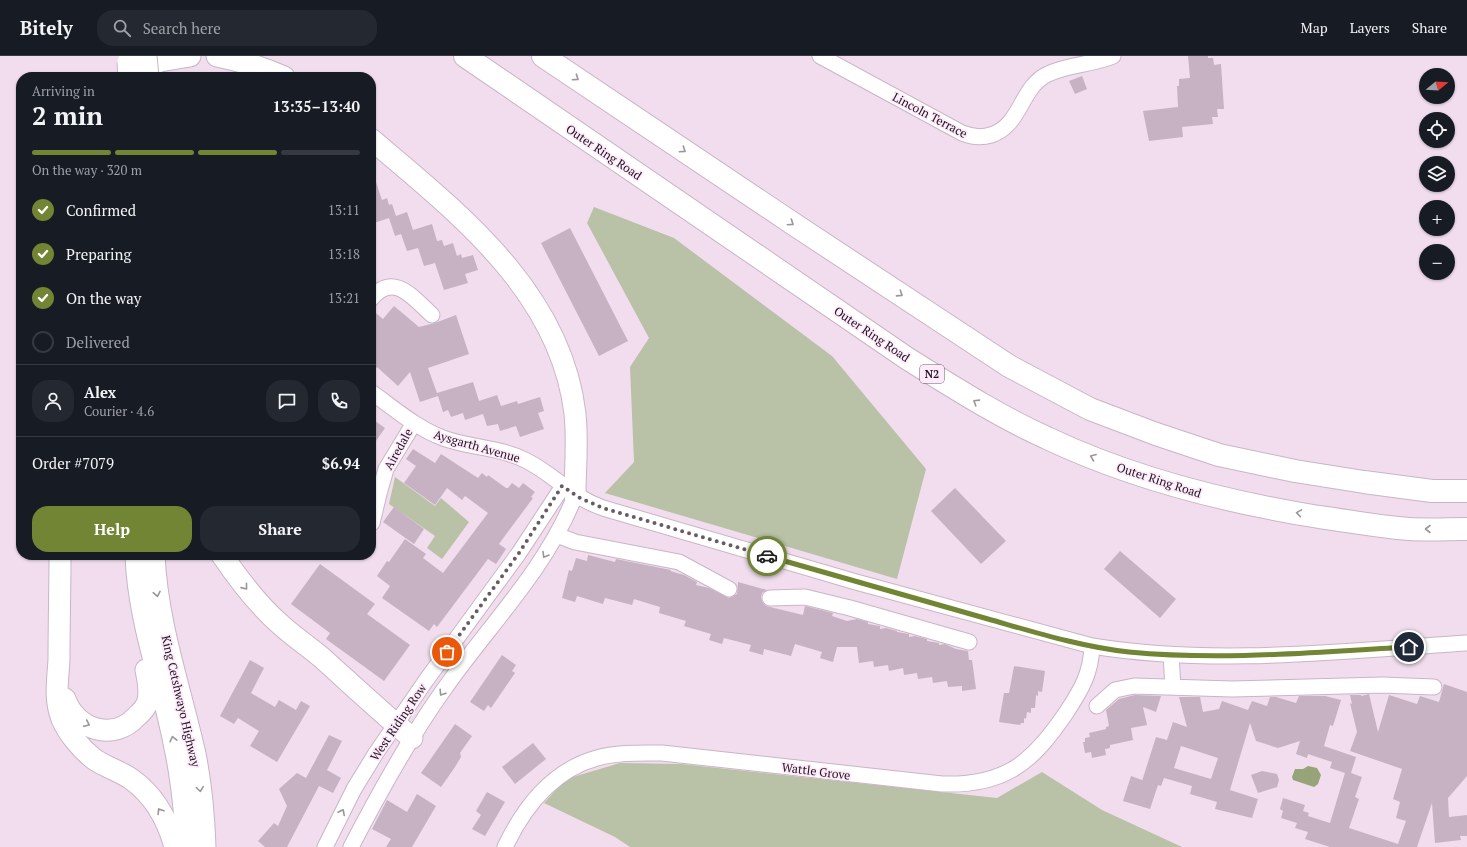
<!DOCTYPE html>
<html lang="en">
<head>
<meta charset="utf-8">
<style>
	:root { --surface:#171b24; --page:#242831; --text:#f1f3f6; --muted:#9ea1a6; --line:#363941; --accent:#718535 }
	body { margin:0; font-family:"PT Serif",serif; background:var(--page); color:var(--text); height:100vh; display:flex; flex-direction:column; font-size:15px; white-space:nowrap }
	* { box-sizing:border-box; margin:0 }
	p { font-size:13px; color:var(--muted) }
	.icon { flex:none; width:22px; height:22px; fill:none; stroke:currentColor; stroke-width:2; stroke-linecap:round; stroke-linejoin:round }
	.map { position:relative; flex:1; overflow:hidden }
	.details { position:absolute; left:16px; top:16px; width:360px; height:488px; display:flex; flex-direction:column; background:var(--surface); border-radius:16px; box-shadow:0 1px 3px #0004 }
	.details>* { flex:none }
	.needle { width:26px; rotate:72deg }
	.controls { position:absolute; left:1419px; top:12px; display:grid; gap:8px }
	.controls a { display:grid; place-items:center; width:36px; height:36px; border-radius:50%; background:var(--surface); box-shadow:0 1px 3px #0004; font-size:20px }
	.pin { position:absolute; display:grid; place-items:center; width:34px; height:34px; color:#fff; margin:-17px; border:2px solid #fff; border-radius:50%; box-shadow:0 1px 4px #0007 }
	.courier { position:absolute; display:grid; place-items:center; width:40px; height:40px; margin:-20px; border:3px solid #718535; border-radius:50%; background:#fff; color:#222; box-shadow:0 1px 5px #0007 }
	.summary em { font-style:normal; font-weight:800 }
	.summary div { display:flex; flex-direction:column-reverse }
	.summary { display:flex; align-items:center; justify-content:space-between; height:68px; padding:0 16px }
	h1 { font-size:26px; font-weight:800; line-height:30px }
	.bar { display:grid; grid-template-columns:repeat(4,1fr); gap:6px 4px; align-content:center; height:48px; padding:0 16px }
	.bar i { height:5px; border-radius:3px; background:var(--line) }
	.bar .active { background:var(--accent) }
	.bar p { grid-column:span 4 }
	.line { display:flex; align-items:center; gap:10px; padding:0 16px; border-top:1px solid var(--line) }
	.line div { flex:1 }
	.round { display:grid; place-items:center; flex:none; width:42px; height:42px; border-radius:16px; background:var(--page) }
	ol { padding:0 16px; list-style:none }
	li { display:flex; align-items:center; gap:12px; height:44px }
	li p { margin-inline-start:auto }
	li .icon { padding:4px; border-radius:50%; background:var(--accent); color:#fff; stroke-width:4 }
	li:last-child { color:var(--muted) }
	li i { width:22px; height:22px; border:2px solid var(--line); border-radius:50% }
	.action { display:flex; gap:8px; margin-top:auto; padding:8px 16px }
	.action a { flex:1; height:46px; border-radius:16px; background:var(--accent); color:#fff; font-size:16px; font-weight:800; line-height:46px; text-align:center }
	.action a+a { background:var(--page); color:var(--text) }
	header { display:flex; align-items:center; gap:24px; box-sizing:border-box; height:56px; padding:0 20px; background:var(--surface); border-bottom:1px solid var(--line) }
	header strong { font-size:19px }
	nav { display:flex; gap:22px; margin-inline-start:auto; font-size:14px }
	.search { width:280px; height:36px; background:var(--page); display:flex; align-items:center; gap:10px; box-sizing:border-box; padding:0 14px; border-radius:16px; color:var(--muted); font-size:15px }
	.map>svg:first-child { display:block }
	.green { fill:#b9c1a7 }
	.water { fill:#97a47a }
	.building { fill:#c6b2c3; fill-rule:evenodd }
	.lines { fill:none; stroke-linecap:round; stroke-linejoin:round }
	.street-casing { stroke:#c9b5c6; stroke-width:17 }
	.secondary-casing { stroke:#c9b5c6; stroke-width:23 }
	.highway-casing { stroke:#c9b5c6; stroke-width:24 }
	.street { stroke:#fff; stroke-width:15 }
	.secondary { stroke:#fff; stroke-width:21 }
	.highway { stroke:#fff; stroke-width:22 }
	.secondary-bridge-casing { stroke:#c9b5c6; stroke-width:23; stroke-linecap:butt }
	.secondary-bridge { stroke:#fff; stroke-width:21 }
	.oneway { stroke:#999699 }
	.done { stroke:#675c66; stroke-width:4; stroke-dasharray:0 7.2 }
	.route { stroke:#718535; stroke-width:5 }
	.labels { text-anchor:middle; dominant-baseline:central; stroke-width:3.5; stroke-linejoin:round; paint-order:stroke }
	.shield { fill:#ffeafc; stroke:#61565f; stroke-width:1 }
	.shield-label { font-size:11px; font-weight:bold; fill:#1d161c }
	.street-label { font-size:12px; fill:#1d161c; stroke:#ffeafc }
</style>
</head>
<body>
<header>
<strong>Bitely</strong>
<div class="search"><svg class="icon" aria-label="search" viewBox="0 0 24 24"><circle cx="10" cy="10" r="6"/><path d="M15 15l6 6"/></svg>Search here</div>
<nav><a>Map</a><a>Layers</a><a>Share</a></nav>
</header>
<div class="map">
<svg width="1467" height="791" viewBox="0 0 1467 791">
	<rect width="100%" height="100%" fill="#f1ddee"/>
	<path class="green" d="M594,151l80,31 158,118 94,113 -29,110 -292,-86 29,-31 -4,-95 19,-29 -62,-115z
		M395,421l40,29 6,-8 28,24 -27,37 -15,-11 8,-12 -46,-32z
		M620,707l61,1 316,34 45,-26 60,38 80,37h-552l-15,-10 -71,-34 22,-24z"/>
	<path class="water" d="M1308,710l9,2 4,7 -3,9 -4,3 -21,-7 -1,-3 3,-8h8z"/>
	<path class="building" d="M1188,0h20v2h5l1,7 7,-1 3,45h-7l1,8h-6l1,7 -31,3 1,10 -34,4 -6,-30 35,-4 -1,-21h2v-7l11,-1z
		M1082,20l5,13 -12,5 -6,-13z
		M371,117h2l9,27 5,-2 2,7 3,-1 4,12 11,-4 6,18 19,-6 5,17 5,-1 2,6 9,-3 4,13 4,-2 1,4 11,-3 5,15 -13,4 3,9 -24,7 -9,-27 -11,3 -6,-18 -11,3 -6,-17 -6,2 -6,-18 -18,6z
		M570,172l58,113 -29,15 -58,-113z
		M394,250l25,21 16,-4 21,-8 13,39 -41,14 9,25 36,-11 6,19 18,-6 4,11 16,-5 1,3 22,-7 4,14 -6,2 6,16 -24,8 -4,-11 -16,5 -2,-7 -11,2 -4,-12 -18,6 -2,-7 -12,4 -3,-7 -5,2 -5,-16 -18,6 -10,-30 -12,14 -21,-19 -6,7v-65l12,10z
		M371,362l14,10 -14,20z
		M413,393l22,14 6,-9 37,24 4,-5 5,4 1,-2 18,13h2l4,-5 7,5 4,-5 12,9 -4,5 2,1 -34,46 7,5 -10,15 -8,-5 -51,68 -3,-3 -5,7 -47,-33 8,-12 -13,-10 10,-15 2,1 16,-23 21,15 -3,4 20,15 45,-60 -23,-17 -3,4 -15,-12 -12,17 -31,-22 12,-17 -10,-7z
		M955,432l51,53 -25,23 -50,-53z
		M394,451l30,22 -10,15 -31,-22z
		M1120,495l56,48 -16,19 -56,-49z
		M588,499l27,7 1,-3 55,11 -1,1 14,4 13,7 -1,3 13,3 20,10 8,-4 1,-12 29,8 -5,3 -1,5 2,5 3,3 37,9 2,-9 28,7 -1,3 15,5 10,-2 11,3v2l12,2v3l6,-1 11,3v1l12,2v3l6,-1 12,3v2l12,2v2l6,-1 11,5 12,2 1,9h3l4,29 -14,2v-5l-14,1 -1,-6 -14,2 -1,-6 -14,2 -1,-6 -13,2 -1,-7 -14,3 -1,-6 -14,2 -1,-6 -14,2 -2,-16h-20l-4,15 -13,-4 2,-6 -27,-8 -4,12 -27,-7 -1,6 -14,-4 2,-6 -27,-7 -2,6 -13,-4 2,-6 -27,-8 2,-5 -27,-8 1,-6 -26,-8 -2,6 -27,-7 -2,6 -26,-8 -2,6 -13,-4 7,-28 3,1 4,-13 11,3z
		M320,508l55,40 -8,10 43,31 -26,36 -58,-42 4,-6 -39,-29z
		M502,599l14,10 -4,6 3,2 -24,35 -3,-3 -4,6 -14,-9z
		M250,604l14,8 -13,25 24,14 4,-7 17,10 5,-9 9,5 -33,56 -27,-16 9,-15 -21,-13 -4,6 -14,-8z
		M1014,610l31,5 -3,21 -4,-1v5l-2,-1 -1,13h-4v5l-4,-1 -1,7 -2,-1v5h-3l-1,2 -21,-3 5,-29h5z
		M1444,628l23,8v84l-19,22 1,19 18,-2v21h-7l1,4 -26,3 -3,-40 -15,44h-87l-25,-8 3,-7 -13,-4 2,-5 -16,-5 2,-7 -3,-2 3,-11 22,7 -2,6 6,2 -1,3 22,7 15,-50 -15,-5 2,-6 -24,-8 -1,4 -11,-4 4,-13 -22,7 -22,-7 -6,-18 -20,67 28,9 -6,19 -37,-9 2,-7 -27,-8 2,-8 -28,-8 -3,8 -3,-1 -8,24 -27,-8 8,-25 11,4v1l14,-44 11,3 6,-18 14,5 -8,-30h21l3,15 16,-3 3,-8 26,9 4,-9 15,5 3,-9h6l20,6 3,-7h26l16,4 -8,26 -3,-1 -6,21 32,11 -5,16 11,4 -7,20 4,2 -10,29 49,16 8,-23 -10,-3 4,-16 -7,-3 9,-30 -52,-18 7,-19 -7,-29 2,1 -2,-9h11v1l8,-2 9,38 11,-37 28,9 3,-8 19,6zM1181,690l37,12 -7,21 -37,-11z
		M1135,639l26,1 -5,16 -13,-5 4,18 -16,3 2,12 -23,5v3l-5,1 1,6 -14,3 -1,-6 -6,1 -2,-11h2v-4l5,-1 -1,-4 17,-4v-2l3,-1 -3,-16 13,-11z
		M455,668l17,12 -12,17 1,4 -6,10 -14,20 -20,-14z
		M329,679l13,6 -15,29 14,8 -8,15 -14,-7 -32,61h-22l-7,-6 16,-18 4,3 9,-20 -8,-17 18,-16 9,5z
		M533,687l13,16 -31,25 -13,-17z
		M1262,715l15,3 2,6 -2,7 -19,6 -7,-18z
		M487,736l18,10 -20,34 -13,-7 9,-14 -5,-4z
		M417,738l19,12 -24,41h-26l5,-8 -19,-10 15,-29 20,12z"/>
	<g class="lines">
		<g class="street-casing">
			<path id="street" d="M820,0l142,77c10,4 19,5 29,2 31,-10 29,-48 57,-61 20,-10 44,-9 65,-18
				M371,243c23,-28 42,-1 61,16
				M371,336c23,16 45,36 72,46 27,10 56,9 82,22 29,14 46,37 78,48l253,74 236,64c124,20 250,5 375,-3
				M372,467l7,-29 7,-25 28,-46
				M557,479l18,7 104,20 50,27
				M770,542l35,-1 45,11 119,34
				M1171,599l2,32
				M1097,650l18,-16 19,-4 98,3 150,-4 52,2
				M325,791l29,-58 22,-36 51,-74 92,-126 44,-67
				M351,791c28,-54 58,-109 94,-159 45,-64 101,-119 130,-192
				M505,791c19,-40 48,-77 92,-89 21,-6 44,-5 65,-5l280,31c63,2 90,-21 124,-71 15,-23 25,-39 26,-67"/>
		</g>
		<g class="secondary-casing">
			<path id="secondary" d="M217,0c24,5 45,11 67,21
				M131,19l29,-14 30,-5
				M371,83c87,74 190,153 204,275 3,28 0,54 0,82
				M60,499c0,35 -1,69 -1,104 -1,21 -5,39 3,60 6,14 19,30 32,40 11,8 26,12 37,20 23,16 37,42 44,68
				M136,499c2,66 27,128 39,193 7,32 10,66 12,99
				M154,499c3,68 26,132 41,199 6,30 9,62 10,93
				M222,499c17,25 36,50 59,70 12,11 27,21 40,32 30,27 60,55 91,81
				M65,643c11,31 49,43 72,17 5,-4 9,-9 11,-15 2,-10 0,-22 -2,-31"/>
		</g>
		<g class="highway-casing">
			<path id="highway" d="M465,0l443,303c45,28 90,57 139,79 86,41 179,64 272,79 30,4 60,10 90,12 19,1 39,0 58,0
				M543,0l252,169 214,141 81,43 66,25 63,21 76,16 69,11 68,9h35"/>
		</g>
		<use href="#street" class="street"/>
		<use href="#secondary" class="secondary"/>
		<use href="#highway" class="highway"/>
		<g class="secondary-bridge-casing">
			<path id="secondary-bridge" d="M146,0l2,21
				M128,6l1,15"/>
		</g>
		<use href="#secondary-bridge" class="secondary-bridge"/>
	</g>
	<defs><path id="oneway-chevron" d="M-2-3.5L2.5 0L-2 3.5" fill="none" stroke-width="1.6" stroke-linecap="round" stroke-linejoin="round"/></defs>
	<g class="oneway">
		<use href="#oneway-chevron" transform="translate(576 22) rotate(34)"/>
		<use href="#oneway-chevron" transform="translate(683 94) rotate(34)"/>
		<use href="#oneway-chevron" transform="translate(791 167) rotate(34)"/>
		<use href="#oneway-chevron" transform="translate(900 238) rotate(33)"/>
		<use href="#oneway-chevron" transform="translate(976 346) rotate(-148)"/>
		<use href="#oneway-chevron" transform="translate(1093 401) rotate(-158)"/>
		<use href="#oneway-chevron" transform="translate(1299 457) rotate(-171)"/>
		<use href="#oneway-chevron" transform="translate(1428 473) rotate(-180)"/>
		<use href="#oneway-chevron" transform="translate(545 499) rotate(121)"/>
		<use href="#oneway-chevron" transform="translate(245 531) rotate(51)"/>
		<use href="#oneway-chevron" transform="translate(157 538) rotate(79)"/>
		<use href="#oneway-chevron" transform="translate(442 637) rotate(123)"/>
		<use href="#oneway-chevron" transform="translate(87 668) rotate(25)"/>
		<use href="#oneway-chevron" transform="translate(173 683) rotate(-104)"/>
		<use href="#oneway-chevron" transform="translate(200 733) rotate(82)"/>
		<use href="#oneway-chevron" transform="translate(160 755) rotate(-122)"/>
		<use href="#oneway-chevron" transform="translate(342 756) rotate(-63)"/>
	</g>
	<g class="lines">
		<path class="done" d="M447,596l72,-99 43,-67 18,12 23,10 164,48"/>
		<path class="route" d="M767,500c74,21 147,42 221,63 46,13 94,28 141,33 94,9 187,0 280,-5"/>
	</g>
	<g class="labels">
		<rect class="shield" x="920" y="309" width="24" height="18" rx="3"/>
		<g class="shield-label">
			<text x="932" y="318">N2</text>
		</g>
		<g class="street-label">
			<text transform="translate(930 59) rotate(28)">Lincoln Terrace</text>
			<text transform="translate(604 96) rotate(34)">Outer Ring Road</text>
			<text transform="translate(872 278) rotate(34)">Outer Ring Road</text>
			<text transform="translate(477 390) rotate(16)">Aysgarth Avenue</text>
			<text transform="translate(398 393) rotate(-61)">Airedale</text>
			<text transform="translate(1159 424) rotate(18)">Outer Ring Road</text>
			<text transform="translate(181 645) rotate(77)">King Cetshwayo Highway</text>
			<text transform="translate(398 666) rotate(-56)">West Riding Row</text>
			<text transform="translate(816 715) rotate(7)">Wattle Grove</text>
		</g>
	</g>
</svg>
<div class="controls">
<a><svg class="needle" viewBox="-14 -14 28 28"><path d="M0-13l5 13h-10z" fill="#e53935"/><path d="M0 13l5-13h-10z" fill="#9ea1a6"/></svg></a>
<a><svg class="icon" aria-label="locate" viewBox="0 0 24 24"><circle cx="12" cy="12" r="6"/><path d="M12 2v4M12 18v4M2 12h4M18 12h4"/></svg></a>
<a><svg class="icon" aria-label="layers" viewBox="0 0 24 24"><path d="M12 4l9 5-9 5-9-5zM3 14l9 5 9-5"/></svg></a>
<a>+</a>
<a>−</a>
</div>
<div class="pin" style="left:447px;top:596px;background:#ea580c"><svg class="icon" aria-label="bag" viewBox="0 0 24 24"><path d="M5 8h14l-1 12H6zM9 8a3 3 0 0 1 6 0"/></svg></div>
<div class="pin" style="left:1409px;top:591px;background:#1f2937"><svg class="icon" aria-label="home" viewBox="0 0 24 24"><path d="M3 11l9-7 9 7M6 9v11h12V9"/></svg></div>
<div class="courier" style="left:767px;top:500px"><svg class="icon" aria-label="car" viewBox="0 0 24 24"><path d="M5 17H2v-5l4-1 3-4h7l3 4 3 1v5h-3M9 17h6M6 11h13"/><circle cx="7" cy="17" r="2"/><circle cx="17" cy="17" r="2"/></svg></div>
<section class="details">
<div class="summary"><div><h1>2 min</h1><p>Arriving in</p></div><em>13:35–13:40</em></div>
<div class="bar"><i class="active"></i><i class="active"></i><i class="active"></i><i></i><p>On the way · 320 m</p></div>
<ol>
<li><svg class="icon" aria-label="check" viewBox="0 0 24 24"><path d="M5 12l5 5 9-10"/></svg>Confirmed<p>13:11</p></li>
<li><svg class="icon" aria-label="check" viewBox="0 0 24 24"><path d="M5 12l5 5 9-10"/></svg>Preparing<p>13:18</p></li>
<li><svg class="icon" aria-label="check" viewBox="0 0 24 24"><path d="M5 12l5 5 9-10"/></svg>On the way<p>13:21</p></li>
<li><i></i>Delivered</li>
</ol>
<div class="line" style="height:72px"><a class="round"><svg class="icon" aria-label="person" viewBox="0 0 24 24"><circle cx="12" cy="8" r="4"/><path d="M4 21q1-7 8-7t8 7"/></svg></a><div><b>Alex</b><p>Courier · 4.6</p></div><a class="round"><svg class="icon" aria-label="chat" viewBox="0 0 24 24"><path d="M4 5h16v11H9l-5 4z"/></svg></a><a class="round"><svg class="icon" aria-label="phone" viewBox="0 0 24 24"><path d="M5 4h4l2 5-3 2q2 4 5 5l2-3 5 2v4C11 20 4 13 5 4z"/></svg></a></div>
<div class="line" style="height:52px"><div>Order #7079</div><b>$6.94</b></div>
<div class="action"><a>Help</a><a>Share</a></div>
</section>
</div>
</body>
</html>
